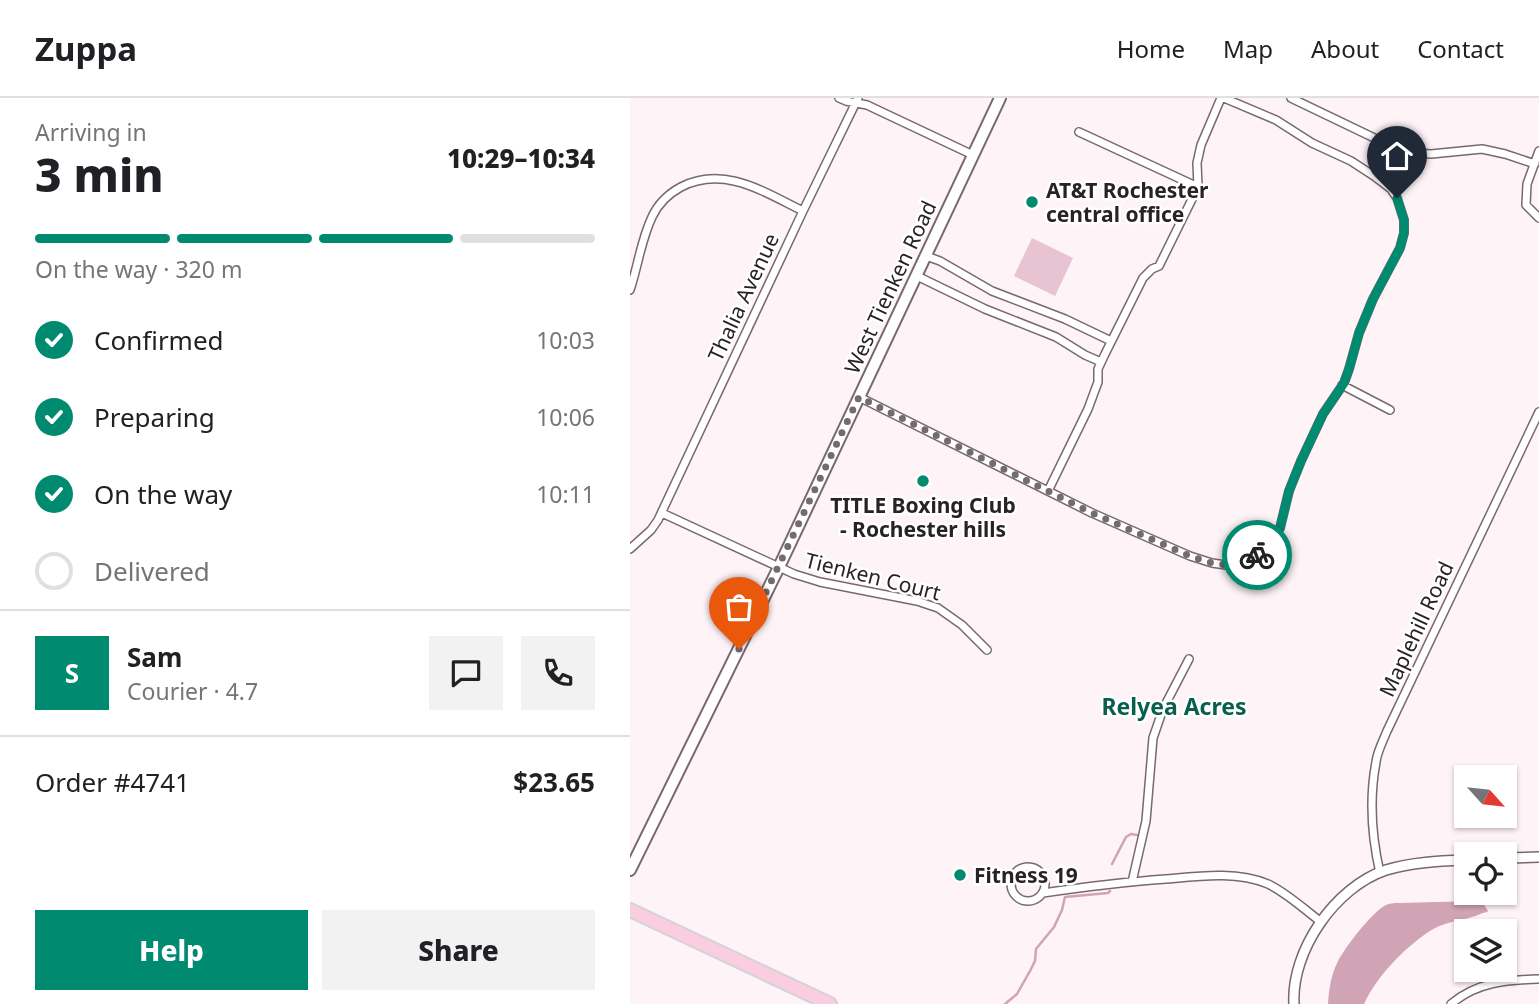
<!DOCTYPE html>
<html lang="en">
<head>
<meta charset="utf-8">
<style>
	:root { --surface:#fff; --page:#f2f2f2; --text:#202124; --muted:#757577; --line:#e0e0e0; --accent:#008a70 }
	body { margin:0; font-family:"Noto Sans",sans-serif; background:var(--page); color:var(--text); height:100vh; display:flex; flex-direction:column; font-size:26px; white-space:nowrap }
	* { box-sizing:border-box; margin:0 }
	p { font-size:23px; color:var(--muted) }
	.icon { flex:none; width:38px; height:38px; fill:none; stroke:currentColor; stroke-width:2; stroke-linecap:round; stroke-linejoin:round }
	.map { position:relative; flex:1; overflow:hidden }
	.sheet { display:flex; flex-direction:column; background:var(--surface); width:630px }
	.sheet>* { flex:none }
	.needle { width:46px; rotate:117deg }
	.fabs { position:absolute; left:824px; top:667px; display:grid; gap:14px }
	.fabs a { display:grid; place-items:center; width:63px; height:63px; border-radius:0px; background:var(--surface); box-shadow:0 2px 5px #0004; font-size:35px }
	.pin { position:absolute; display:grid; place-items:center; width:60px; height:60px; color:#fff; margin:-72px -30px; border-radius:50% 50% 50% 0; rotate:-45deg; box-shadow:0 0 7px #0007 }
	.pin .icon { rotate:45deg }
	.courier { position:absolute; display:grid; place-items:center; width:70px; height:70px; margin:-35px; border:5px solid #008a70; border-radius:50%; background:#fff; color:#222; box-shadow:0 2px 9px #0007 }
	.summary em { font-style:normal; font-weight:800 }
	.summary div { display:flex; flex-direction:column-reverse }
	.summary { display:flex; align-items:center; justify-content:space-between; height:119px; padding:0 35px }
	h1 { font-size:46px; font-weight:800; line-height:52px }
	.bar { display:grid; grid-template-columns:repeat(4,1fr); gap:10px 7px; align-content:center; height:84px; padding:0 35px }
	.bar i { height:9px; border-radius:5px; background:var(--line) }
	.bar .on { background:var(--accent) }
	.bar p { grid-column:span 4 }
	.line { display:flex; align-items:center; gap:18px; padding:0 35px; border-top:2px solid var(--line) }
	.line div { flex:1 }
	.round { display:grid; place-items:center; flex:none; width:74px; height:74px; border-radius:0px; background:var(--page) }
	ol { padding:0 35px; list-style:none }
	li { display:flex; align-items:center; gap:21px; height:77px }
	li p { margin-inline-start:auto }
	li .icon { padding:7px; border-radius:50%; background:var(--accent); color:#fff; stroke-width:4 }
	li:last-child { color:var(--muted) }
	li i { width:38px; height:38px; border:4px solid var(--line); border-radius:50% }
	.cta { display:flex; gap:14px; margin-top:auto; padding:14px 35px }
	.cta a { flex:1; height:80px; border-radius:0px; background:var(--accent); color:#fff; font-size:28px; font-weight:800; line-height:80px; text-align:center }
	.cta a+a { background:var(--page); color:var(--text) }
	header { display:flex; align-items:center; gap:42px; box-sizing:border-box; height:98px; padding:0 35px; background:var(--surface); border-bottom:2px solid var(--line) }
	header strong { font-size:33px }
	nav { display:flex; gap:38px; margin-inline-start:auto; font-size:24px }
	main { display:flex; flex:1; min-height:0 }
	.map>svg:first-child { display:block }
	.green { fill:#e8c3d1 }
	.water { fill:#d0a3b5 }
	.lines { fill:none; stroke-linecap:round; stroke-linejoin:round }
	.stream { stroke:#d0a3b5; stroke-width:2.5 }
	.minor-casing { stroke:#79696f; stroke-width:10 }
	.tertiary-casing { stroke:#79696f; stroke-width:12 }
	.secondary-casing { stroke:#79696f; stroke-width:14 }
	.primary-casing { stroke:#d4d3d3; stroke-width:16 }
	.minor { stroke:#fff; stroke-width:7 }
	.tertiary { stroke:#fff; stroke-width:9 }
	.secondary { stroke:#fff; stroke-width:10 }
	.primary { stroke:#fbcde0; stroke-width:12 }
	.done { stroke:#746b6e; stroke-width:7; stroke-dasharray:0 12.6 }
	.route { stroke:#008a70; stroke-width:9 }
	.poi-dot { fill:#008a70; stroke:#fff; stroke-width:2.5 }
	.labels { text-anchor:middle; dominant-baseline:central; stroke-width:5; stroke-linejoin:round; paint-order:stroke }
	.poi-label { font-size:21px; font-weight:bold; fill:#292224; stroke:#fff; text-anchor:start }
	.street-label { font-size:21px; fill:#292224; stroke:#fff }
	.neighbourhood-label { font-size:23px; font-weight:bold; fill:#095f4d; stroke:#fff }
</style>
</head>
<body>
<header>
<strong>Zuppa</strong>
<nav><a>Home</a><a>Map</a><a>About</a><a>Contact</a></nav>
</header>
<main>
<section class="sheet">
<div class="summary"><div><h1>3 min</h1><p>Arriving in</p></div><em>10:29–10:34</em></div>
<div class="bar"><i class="on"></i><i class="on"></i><i class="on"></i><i></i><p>On the way · 320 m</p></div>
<ol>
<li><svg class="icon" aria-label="check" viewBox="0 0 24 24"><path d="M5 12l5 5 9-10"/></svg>Confirmed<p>10:03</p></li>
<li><svg class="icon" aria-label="check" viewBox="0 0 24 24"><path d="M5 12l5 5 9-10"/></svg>Preparing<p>10:06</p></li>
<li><svg class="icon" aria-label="check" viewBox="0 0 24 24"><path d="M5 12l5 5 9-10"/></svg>On the way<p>10:11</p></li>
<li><i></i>Delivered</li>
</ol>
<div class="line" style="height:126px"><b class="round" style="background:var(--accent);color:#fff">S</b><div><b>Sam</b><p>Courier · 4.7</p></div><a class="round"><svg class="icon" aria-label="chat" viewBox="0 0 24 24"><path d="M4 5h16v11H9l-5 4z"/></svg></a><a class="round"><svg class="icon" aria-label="phone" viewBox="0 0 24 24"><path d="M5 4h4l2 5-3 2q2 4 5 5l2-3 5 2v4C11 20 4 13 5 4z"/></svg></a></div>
<div class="line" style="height:91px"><div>Order #4741</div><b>$23.65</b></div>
<div class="cta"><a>Help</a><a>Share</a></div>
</section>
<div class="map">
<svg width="909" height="906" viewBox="0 0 909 906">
	<rect width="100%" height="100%" fill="#fef3f7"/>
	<path class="green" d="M402,140l41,20 -18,38 -41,-20z"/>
	<path class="water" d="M847,803l6,2 5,8 -1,1c-6,1 -10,4 -15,5 -14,4 -30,6 -42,14 -26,17 -53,45 -66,73h-36c1,-15 3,-29 10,-43 8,-15 32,-46 46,-55 5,-3 10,-3 16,-3z"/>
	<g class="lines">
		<path class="stream" d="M482,766l14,-27 5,-3 6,1
			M375,906l12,-10 13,-23 5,-10 1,-12 18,-22 8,-17 3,-13 43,-4 2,-2"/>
		<g class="minor-casing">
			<path id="minor" d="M209,0l7,3 21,4 106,50
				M661,0l100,48 25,7 15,1 51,-5 23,5 30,10
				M449,34l119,55
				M909,53l-12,33 -1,21 13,13
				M296,158l14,5 52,30 73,28 46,22
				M287,178l68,33 71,28 29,18 16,7
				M0,192c8,-24 11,-50 22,-73 6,-13 16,-23 29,-30 43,-22 83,5 122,24
				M712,287l48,25
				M229,299l233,116 98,43 22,7 14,2 14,-1 15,-7 10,-9 15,-20 9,-37 12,-30 22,-47 21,-31 5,-14 10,-36 14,-34 27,-51 4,-15v-13l-7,-22 -6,-9 -17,-13 -23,-15 -39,-18 -36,-23 -52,-22
				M418,393l40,-82 10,-27v-13l7,-15 38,-76 9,-9 7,-3 39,-79 -1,-24 4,-18 20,-47
				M32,415l132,61 26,8 97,19 21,7 24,17 25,25
				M0,451l21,-19 7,-10 145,-309 55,-113
				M381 786a17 17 0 1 1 34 0a17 17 0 1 1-34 0Z
				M750,775c-8,-35 -11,-74 -4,-111 1,-10 7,-21 11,-31l152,-319
				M502,784l14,-61 7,-83 10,-29 26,-50
				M413,795c41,-6 82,-11 123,-14 34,-3 71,-8 102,5 19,9 36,25 53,38
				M821,906c26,-22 55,-24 88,-25"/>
		</g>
		<g class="tertiary-casing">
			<path id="tertiary" d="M875,760l34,-1
				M664,906c-3,-53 41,-117 92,-134 26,-8 54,-9 80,-10"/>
		</g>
		<g class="secondary-casing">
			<path id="secondary" d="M0,772l149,-303 221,-469"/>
		</g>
		<g class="primary-casing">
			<path id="primary" d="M0,812l200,94"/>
		</g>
		<use href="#minor" class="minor"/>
		<use href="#tertiary" class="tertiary"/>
		<use href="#secondary" class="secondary"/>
		<use href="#primary" class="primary"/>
	</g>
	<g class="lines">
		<path class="done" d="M109,551l120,-252 233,116 98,43 22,7 14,2h14l17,-10"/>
		<path class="route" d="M627,457l8,-7 15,-20 9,-37 12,-30 22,-47 21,-31 5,-14 10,-36 14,-34 27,-51 4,-15v-13l-7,-22"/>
	</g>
	<g class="poi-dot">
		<circle cx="402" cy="104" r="7"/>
		<circle cx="293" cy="383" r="7"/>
		<circle cx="330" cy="777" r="7"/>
	</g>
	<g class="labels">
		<g class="poi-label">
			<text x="416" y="92">AT&amp;T Rochester<tspan x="416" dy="24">central office</tspan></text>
			<text x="293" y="407" text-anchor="middle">TITLE Boxing Club<tspan x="293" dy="24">- Rochester hills</tspan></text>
			<text x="344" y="777">Fitness 19</text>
		</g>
		<g class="street-label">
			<text transform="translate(260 189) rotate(-65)">West Tienken Road</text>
			<text transform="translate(113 199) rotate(-65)">Thalia Avenue</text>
			<text transform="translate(243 478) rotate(14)">Tienken Court</text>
			<text transform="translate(786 531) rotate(-65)">Maplehill Road</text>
		</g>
		<g class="neighbourhood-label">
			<text x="544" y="608">Relyea Acres</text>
		</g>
	</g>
</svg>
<div class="fabs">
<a><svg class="needle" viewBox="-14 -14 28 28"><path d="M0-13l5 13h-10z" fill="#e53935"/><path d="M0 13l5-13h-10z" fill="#757577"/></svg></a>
<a><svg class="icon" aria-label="locate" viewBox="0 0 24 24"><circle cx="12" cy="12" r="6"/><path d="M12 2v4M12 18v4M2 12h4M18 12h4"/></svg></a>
<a><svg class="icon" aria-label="layers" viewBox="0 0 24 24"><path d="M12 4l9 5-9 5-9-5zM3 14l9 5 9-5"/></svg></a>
</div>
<div class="pin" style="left:109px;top:551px;background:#ea580c"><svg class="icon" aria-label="bag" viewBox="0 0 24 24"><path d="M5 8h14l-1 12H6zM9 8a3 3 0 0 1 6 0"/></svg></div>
<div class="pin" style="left:767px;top:100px;background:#1f2937"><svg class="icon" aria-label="home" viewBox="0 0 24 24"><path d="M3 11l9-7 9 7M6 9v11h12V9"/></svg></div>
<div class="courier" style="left:627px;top:457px"><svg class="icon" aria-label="bike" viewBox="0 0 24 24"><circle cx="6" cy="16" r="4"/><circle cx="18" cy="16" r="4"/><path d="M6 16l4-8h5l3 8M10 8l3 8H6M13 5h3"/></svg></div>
</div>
</main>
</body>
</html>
